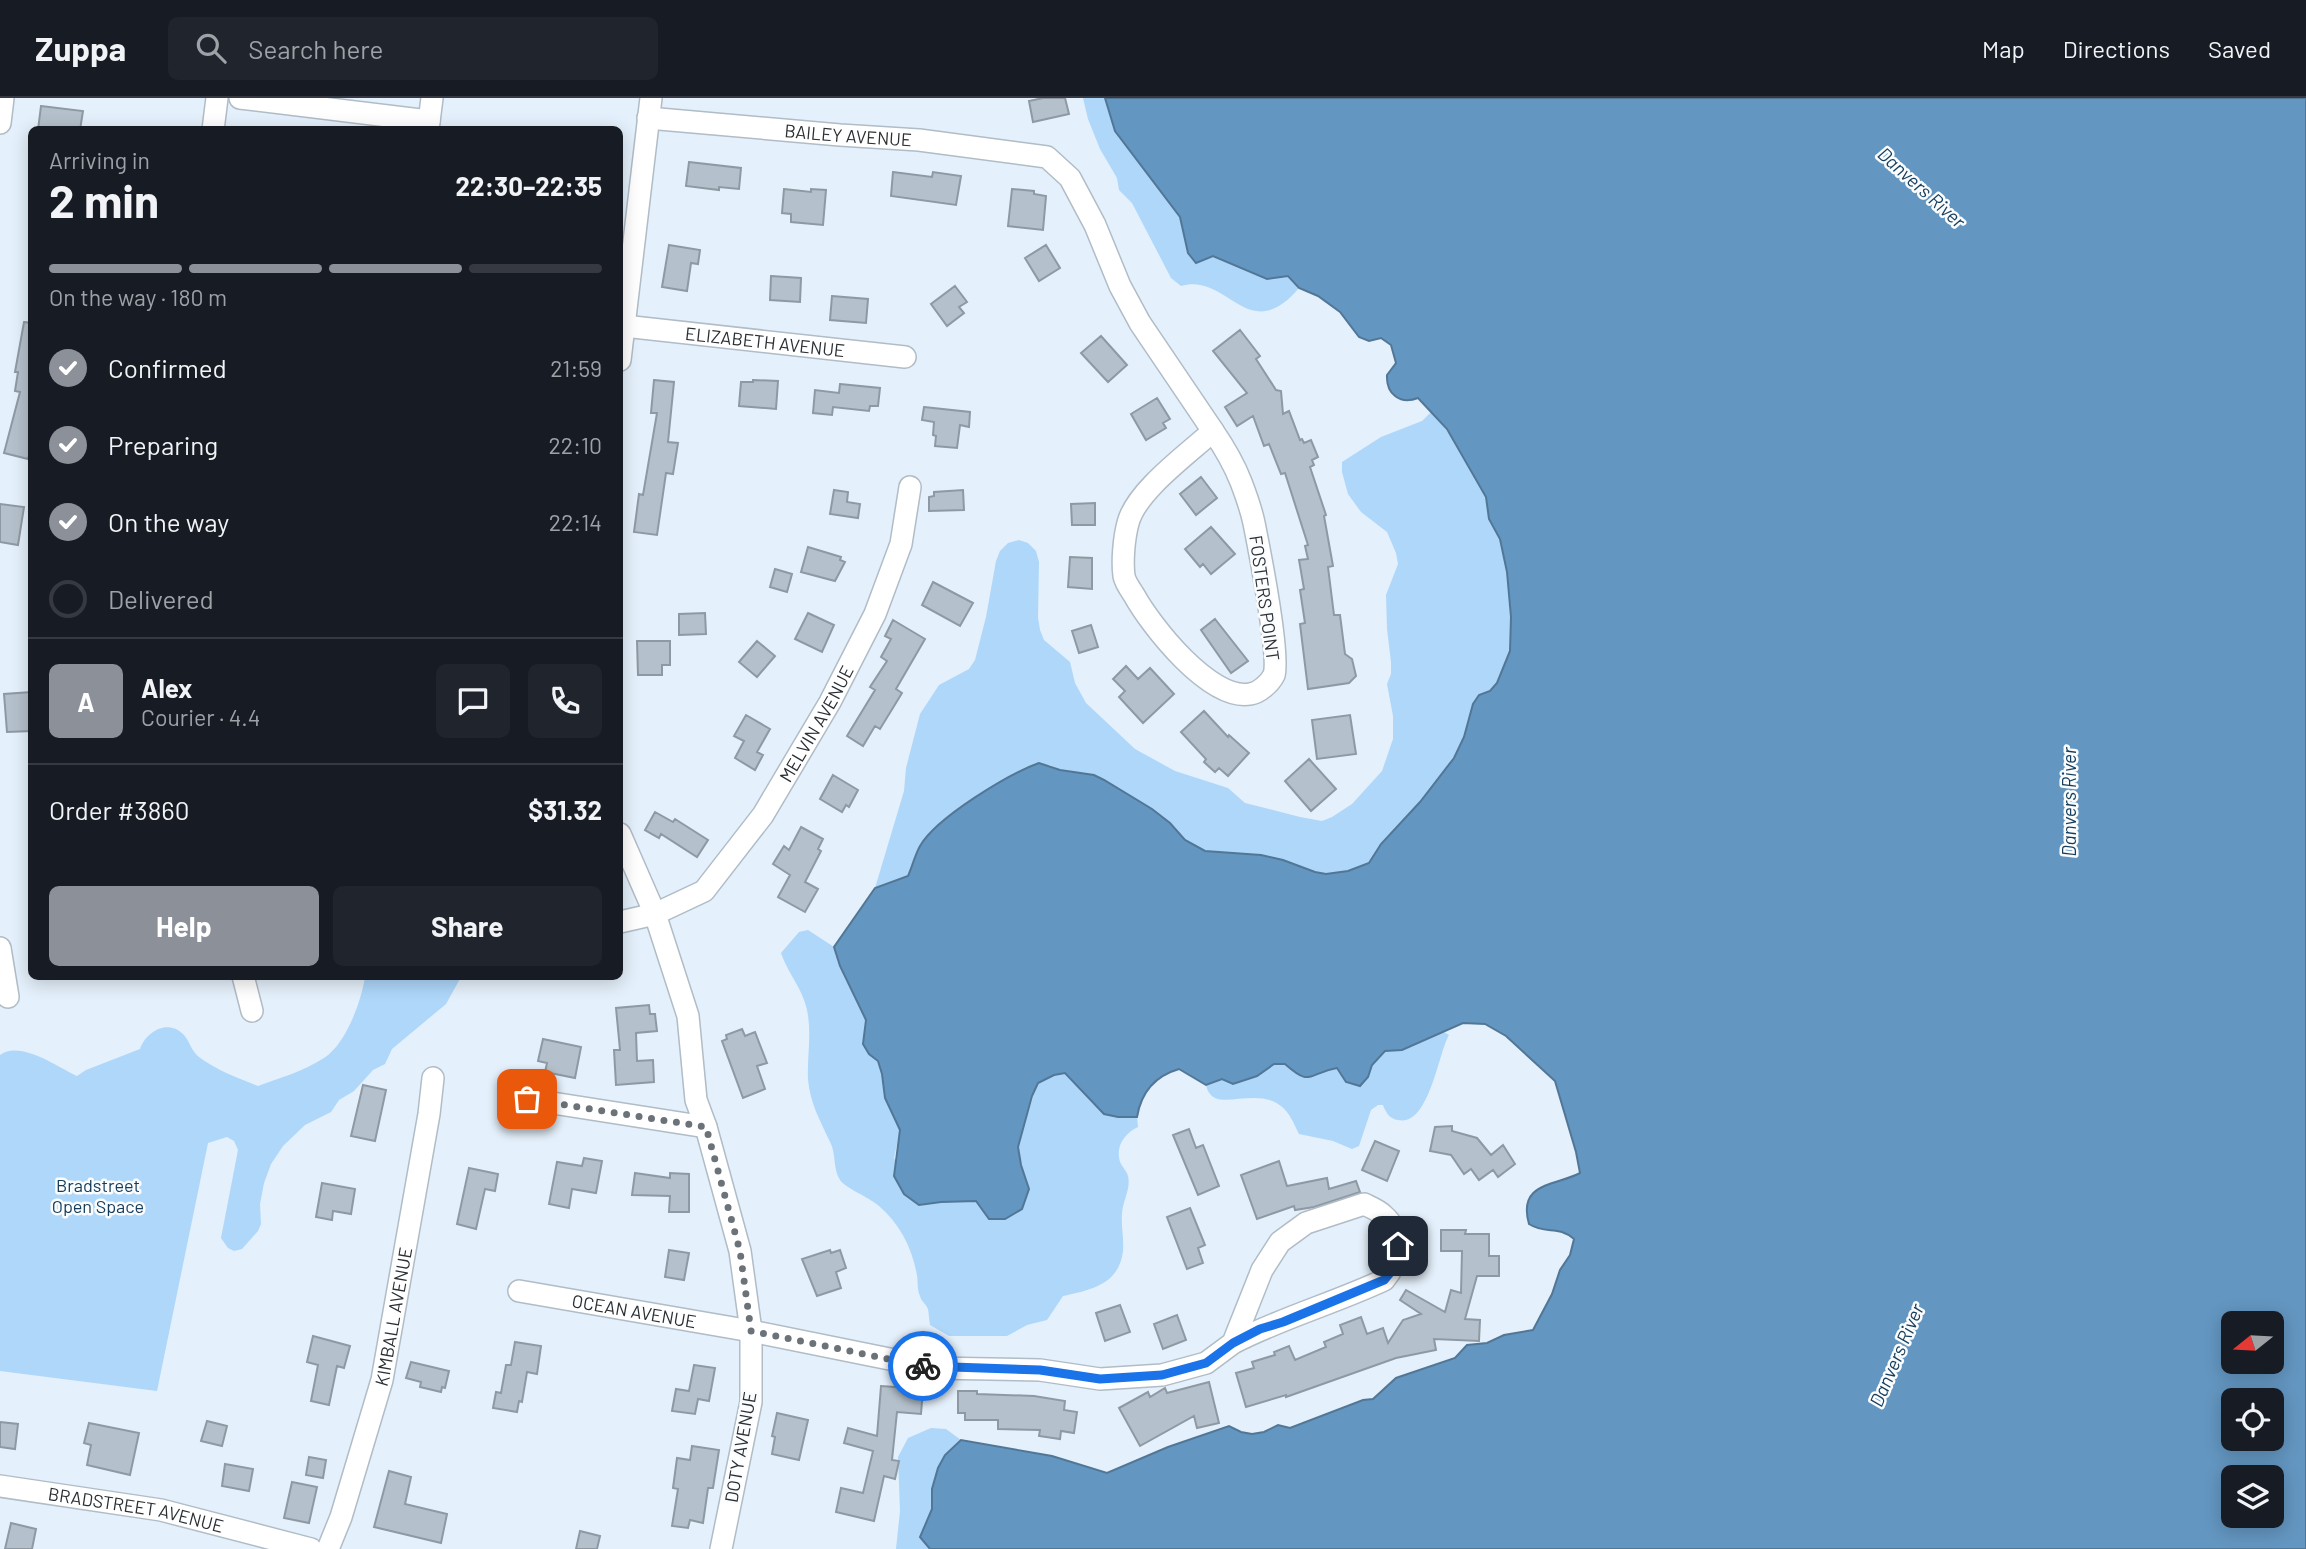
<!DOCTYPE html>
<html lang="en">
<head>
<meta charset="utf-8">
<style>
	:root { --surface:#171b24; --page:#20242c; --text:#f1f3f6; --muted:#9ea1a6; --line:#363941; --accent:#8c9099 }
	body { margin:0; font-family:Barlow,sans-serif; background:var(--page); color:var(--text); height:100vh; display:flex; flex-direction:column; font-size:26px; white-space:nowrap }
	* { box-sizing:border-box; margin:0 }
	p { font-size:23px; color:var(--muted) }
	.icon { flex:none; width:38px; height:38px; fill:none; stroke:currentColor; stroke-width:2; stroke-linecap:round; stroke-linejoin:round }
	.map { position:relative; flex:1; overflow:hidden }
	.sheet { position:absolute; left:28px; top:28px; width:595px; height:854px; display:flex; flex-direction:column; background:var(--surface); border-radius:10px; box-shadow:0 4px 18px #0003 }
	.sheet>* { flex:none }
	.needle { width:46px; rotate:252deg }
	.controls { position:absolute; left:2221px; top:1213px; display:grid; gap:14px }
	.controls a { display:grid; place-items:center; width:63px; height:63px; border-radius:10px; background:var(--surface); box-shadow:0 4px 18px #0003; font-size:35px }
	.pin { position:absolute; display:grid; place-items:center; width:60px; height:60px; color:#fff; margin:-30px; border-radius:14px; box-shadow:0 4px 10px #0006 }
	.courier { position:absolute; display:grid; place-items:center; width:70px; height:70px; margin:-35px; border:5px solid #1a73e8; border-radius:50%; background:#fff; color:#222; box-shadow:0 2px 9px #0007 }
	.head em { font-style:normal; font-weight:700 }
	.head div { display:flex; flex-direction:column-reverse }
	.head { display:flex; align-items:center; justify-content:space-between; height:119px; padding:0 21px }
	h1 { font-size:46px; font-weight:700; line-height:52px }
	.bar { display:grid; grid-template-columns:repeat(4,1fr); gap:10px 7px; align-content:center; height:84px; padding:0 21px }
	.bar i { height:9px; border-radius:5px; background:var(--line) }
	.bar .active { background:var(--accent) }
	.bar p { grid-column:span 4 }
	.line { display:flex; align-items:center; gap:18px; padding:0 21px; border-top:2px solid var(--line) }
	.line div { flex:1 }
	.round { display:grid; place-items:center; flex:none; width:74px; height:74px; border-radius:10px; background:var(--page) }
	ol { padding:0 21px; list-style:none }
	li { display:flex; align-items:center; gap:21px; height:77px }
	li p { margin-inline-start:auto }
	li .icon { padding:7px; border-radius:50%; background:var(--accent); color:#fff; stroke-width:4 }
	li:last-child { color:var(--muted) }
	li i { width:38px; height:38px; border:4px solid var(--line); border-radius:50% }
	.button { display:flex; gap:14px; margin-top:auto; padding:14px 21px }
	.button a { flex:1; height:80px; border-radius:10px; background:var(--accent); color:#fff; font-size:28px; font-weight:700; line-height:80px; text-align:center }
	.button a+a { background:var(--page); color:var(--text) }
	header { display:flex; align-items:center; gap:42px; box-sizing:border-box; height:98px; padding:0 35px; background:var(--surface); border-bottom:2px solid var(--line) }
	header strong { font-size:33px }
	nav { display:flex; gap:38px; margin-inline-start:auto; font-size:24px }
	.search { width:490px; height:63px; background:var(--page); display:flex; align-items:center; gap:18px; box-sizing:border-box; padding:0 24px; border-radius:10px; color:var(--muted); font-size:26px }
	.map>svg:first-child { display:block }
	.green { fill:#aed7fa }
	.water { fill:#6396c1; stroke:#527796; stroke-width:2; fill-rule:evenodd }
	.building { fill:#b4c0cb; stroke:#8e99a3; stroke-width:2 }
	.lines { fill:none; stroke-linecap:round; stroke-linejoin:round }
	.minor-casing { stroke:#b0bcc6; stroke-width:24 }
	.minor { stroke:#fff; stroke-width:21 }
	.done { stroke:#6b7379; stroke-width:7; stroke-dasharray:0 12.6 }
	.route { stroke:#1a73e8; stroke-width:9 }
	.labels { text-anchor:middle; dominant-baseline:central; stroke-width:5; stroke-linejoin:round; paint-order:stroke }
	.street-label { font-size:18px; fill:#2a2f33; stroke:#fafcfe }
	.park-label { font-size:18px; fill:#143c5a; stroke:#fafcfe }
	.water-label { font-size:19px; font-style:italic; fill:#153d5b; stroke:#fafcfe }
</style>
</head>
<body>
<header>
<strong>Zuppa</strong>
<div class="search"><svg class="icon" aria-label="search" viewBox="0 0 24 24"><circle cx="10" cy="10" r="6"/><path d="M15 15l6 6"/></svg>Search here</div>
<nav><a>Map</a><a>Directions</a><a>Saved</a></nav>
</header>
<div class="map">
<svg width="2306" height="1451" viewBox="0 0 2306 1451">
	<rect width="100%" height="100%" fill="#e4f0fb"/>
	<path class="green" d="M1083,0h22l10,33 65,86 8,36 25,3 54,23 21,-3 11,12c-51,60 -71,-16 -118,-2l-10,-8 -39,-75 -13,-13 -2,-12 -17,-29 -12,-30z
		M1431,314l22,26 33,59 3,22 11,20 7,33 4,45 -1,34 -13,32 -7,8 -11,4 -6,9 -9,33 -10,21 -34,44 -38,42 -13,19 -21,8 -22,3 -11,-2 -32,-12 -22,-5 -56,-4 -20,-11 -15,-17 -18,-14 -48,-29 -10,-5 -34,-5 -10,-5 -52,17 -64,46 -14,18 -12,31 -33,11 29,-97 2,-23 14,-54 19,-29 30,-16 6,-9 11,-43 10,-56 4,-10 8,-8 11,-3 9,3 8,8 3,11 -1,56 2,12 4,10 26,22 5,21 11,20 49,46 40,22 53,17 17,15 55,14 22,4 10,-4 20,-13 30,-33 11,-32v-23l-6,-32 4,-10v-12l-4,-33 -1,-34 12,-31 -2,-11 -9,-21 -26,-20 -13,-18 -6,-22v-10l39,-25 41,-16z
		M808,832l26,17 6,19 26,55 -3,23 6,10 9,7 4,13 3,24 15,32 -6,28 25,47 22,-3 35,-1 53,-12 -8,-24 -3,-18 19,-64 17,-8 10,-2 54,44h19l1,10c-13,6 -23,19 -18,35 2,5 7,9 8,14 3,13 -5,24 -6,37 -1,13 2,26 1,38 -4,34 -33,39 -60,45l-16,24 -20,5 -20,11h-58l-19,-11c-1,-5 -1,-11 -2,-16 -2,-5 -7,-8 -8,-13 -3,-6 -2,-15 -3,-21 -5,-27 -17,-51 -38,-69 -9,-8 -35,-19 -39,-26 -7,-11 -4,-25 -9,-36 -10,-22 -21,-40 -23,-65 -1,-23 4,-46 -1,-69 -4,-21 -19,-36 -26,-57l18,-21z
		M365,879h96l-15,27 -54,45 -7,15 -12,6 -19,21 -15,9 -8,12 -26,13 -22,21 -12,18 -7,19 -4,21 1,20 -3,7 -16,18 -8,2 -6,-3 -7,-10 17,-88 -4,-9 -7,-4 -19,6 -51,248 -157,-20v-316c20,-15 56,11 77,21l9,-6 54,-21c5,-16 27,-31 43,-15 7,7 8,17 16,23 17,13 39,21 59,29 22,-8 46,-15 66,-28 22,-14 37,-56 41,-81z
		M1442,933l7,4c-11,19 -20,92 -51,85 -8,-1 -12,-7 -15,-15h-5l-7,5 -12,36 -7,3 -19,-8 -34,-7c-5,-10 -9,-21 -18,-28 -22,-18 -59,2 -70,-11 -3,-3 -4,-6 -5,-10l16,-6 11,5 24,-8 17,-12h11c30,27 21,6 50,4 10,0 23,6 33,9l4,-12 13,-14 17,-1z
		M931,1330l15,1 15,11 -18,18 -5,10 -7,27 1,14 -12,28 10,12h-34l4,-38 -2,-54 10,-19z"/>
	<path class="water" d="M1105,0h1201v1451h-1376l-10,-12 12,-28v-20l6,-21 7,-13 16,-15 91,16 55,17 61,-26 61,-21 12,6 11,2 12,-2 14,-7 12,3 73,-28 10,-1 23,-21 59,-20 12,-13 20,-2 17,-8 29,-5 19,-36 8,-24 10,-15 4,-16c-16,-14 -28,-4 -45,-15 -12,-42 27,-38 51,-51l-4,-21 -21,-71 -49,-45 -21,-12 -22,-1 -61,27 -17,1 -13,14 -4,12 -8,9 -14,-4 -9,-14c-30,5 -25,20 -52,-4h-11l-17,12 -24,8 -11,-5 -16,6 -27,-16c-24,7 -38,24 -42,48h-19l-14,-3 -39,-41 -11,2 -16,8 -6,13 -14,51 3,18 8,24 -7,20 -17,10h-16l-13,-18 -35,1 -22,3 -15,-11 -10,-18 6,-46 -15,-32 -3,-24 -4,-13 -9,-7 -6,-10 3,-24 -26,-54 -6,-19 41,-59 33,-12c4,-9 7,-21 12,-30 16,-28 88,-72 119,-83l21,7 34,5 10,5 48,29 18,14 15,17 20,11 56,4 22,5 32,12 11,2 22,-3 21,-8 12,-19 39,-42 34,-44 10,-21 9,-33 6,-9 11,-4 7,-8 13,-32 1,-34 -4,-45 -7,-33 -11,-20 -3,-22 -39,-68 -29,-31c-18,7 -32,-4 -31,-23l9,-12 -5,-18 -10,-7 -12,3 -10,-4 -19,-25 -22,-16 -19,-8 -11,-12 -21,3 -54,-23 -17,7 -8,-10 -8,-36 -65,-86zM2233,1225h39v39h-39zM2233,1302h39v38h-39zM2233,1379h39v39h-39z"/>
	<path class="building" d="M1043,0h22l4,16 -36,8 -4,-21z
		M41,8l42,5 -3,19h-42z
		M689,64l52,6 -2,21 -20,-2v3l-33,-4z
		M893,74l39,5 1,-5 28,4 -5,29 -65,-9z
		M784,91l27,3v-3l15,1 -3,35 -32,-3v-8l-9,-1z
		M1012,91l22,2v3l12,2 -3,34 -35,-4z
		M669,147l31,5 -2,14 -7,-1 -4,28 -25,-4z
		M1046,147l14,23 -21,13 -14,-23z
		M771,178l30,2 -1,24 -30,-2z
		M955,188l12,16 -8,5 5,6 -17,13 -16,-22z
		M832,198l36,3 -2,24 -36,-3z
		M24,224l8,1v121l-4,15 -24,-6 16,-61 -5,-1 3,-19h-3z
		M1240,232l20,26 -4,3 20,31 5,1 2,23 6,-3 11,29 2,-1 2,4 7,-3 7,17 -6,3 2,5 -4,2 16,48 -2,1 9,50 -5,1 6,48h6l5,39 7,5 4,17 -7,7 -41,6 -8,-65 5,-1 -5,-33 4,-1 -5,-29 9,-1 -3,-13 3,-1 -23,-72 -4,1 -12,-30 -5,2 -11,-30 -16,10 -12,-19 22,-14 -34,-42z
		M1101,238l26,29 -19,17 -27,-29z
		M654,282l20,2 -6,60 10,1 -5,31 -7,-1 -9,62 -23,-3 5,-38 4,1 14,-82h-6z
		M753,282l25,1 -2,28 -37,-3 2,-24h12z
		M840,286l40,4 -2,18h-8l-1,5 -36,-4 -1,8 -19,-2 2,-23 24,3z
		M1157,300l13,21 -7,4 3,5 -20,12 -15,-26z
		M924,309l46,5 -1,15 -9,-2 -3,23 -22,-2 1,-10 -3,-1 1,-13 -12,-2z
		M1201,379l16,21 -21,17 -16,-21z
		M834,392l14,2 -1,10 13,2 -2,14 -28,-4z
		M963,392l1,20 -35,1v-14l5,-1v-4z
		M1095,405v22h-23l-1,-21z
		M0,406l24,3 -6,38 -18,-3z
		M1211,429l24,27 -24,20 -8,-10 -3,3 -15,-18z
		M808,449l33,10 -1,3 5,2 -10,19 -34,-9z
		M1070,459l22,1v31l-24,-2z
		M775,471l17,5 -5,18 -17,-5z
		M933,484l40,21 -13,23 -38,-21z
		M705,515l1,21 -27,1v-21z
		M808,515l26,12 -12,27 -27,-13z
		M1215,521l33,42 -17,12 -30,-43z
		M893,522l32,19 -29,50 6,4 -22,36 -5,-3 -12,20 -16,-10 28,-46 -5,-3 17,-26 -6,-4 10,-18 -6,-3z
		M1091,527l7,22 -19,6 -7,-22z
		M637,543h33v24h-8v10h-24z
		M757,543l18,15 -18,21 -18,-15z
		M1126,568l12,13 12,-11 24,26 -31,29 -24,-26 6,-6 -12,-12z
		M31,594l1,39 -25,1 -3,-38z
		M1204,613l24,26 1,-2 20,18 -21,23 -9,-8 -4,4 -11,-10 2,-3 -25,-27z
		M746,617l24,14 -13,23 6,3 -8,15 -20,-12 9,-17 -10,-5z
		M1350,617l6,39 -39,5 -5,-39z
		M1309,661l27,30 -25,22 -26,-30z
		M833,677l25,15 -9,17 -3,-2 -4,7 -22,-13z
		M655,714l18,10 2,-3 33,21 -11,17 -36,-23 -2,4 -14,-8z
		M801,729l22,12 -5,10 3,2 -16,31 13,7 -13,23 -27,-15 12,-22 -17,-11 11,-18 5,4z
		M649,907l1,9h5l2,17 -21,2 1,28 16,-1 1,22 -38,3 -2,-35h6l-4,-42z
		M742,931l3,7 10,-4 12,31 -10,3 8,23 -22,9 -21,-57 5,-2 -1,-4z
		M543,941l38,8 -6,31 -30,-6 2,-9 -9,-2z
		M363,987l23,5 -11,51 -24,-5z
		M1452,1028v5l25,7 14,17 12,-10 12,19 -17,13 -5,-7 -14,10 -8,-11 -7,5 -13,-19 -21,-4 5,-24z
		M1189,1031l7,19 7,-3 16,41 -21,9 -25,-60z
		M1375,1043l24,10 -12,30 -25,-11z
		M584,1060l18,3 -6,32 -24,-4 -3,19 -20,-4 8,-42 25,4z
		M1279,1063l8,25 40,-8 2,11 27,-8 4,11 -46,15 -19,3 -1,-4 -37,13 -16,-44z
		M469,1070l29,6 -3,17 -10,-2 -9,40 -19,-5z
		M635,1075l35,5v-5l19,1v38h-20l1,-16 -38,-1z
		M322,1085l33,6 -4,25 -18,-3 -1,9 -16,-3z
		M1190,1110l15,37 -7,3 5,15 -16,6 -20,-52z
		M1441,1132h25l-1,4h24v22h10v20h-22l-12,43 15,1 -1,21 -45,-2 2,11 -40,8 -110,39v-2l-40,12 -10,-34 18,-5 -2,-6 23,-7 -1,-3 15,-6 6,14 31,-13 -2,-5 19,-8 -3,-9 21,-8 6,17 16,-6 5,15 15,-23 18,-6 -21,-14 6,-10 39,22 6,-22 10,3 1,-42h-21z
		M669,1152l20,3 -5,27 -19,-3z
		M830,1152l1,3 9,-3 6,18 -10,4 5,16 -24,8 -15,-37z
		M1120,1207l10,27 -25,9 -9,-28z
		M1177,1217l9,25 -23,9 -9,-25z
		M313,1238l37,10 -6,22 -7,-2 -8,39 -18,-4 7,-36 -11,-3z
		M515,1244l26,4 -4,28 -10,-2 -5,30 -3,-1 -2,11 -24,-4 3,-16 5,1 5,-28h5z
		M411,1264l38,9 -4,17 -3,-1 -1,5 -21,-5 1,-5 -15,-4z
		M694,1267l21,3 -6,33 -11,-2 -3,15 -23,-3 4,-22 13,2z
		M1209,1284l10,41 -22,5 -3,-12 -54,30 -21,-38 29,-16 2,5 15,-9 2,5z
		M881,1288l42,3 -2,25 -24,-2 -5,48 7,1 -4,18 -11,-3 -10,45 -38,-9 5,-24 22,5 10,-42 -29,-8 4,-15 29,8z
		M958,1293h19v3l57,2 31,5 -1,9 13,2 -3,21 -13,-2 -1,8 -21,-3 1,-6 -42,-1v-9h-33v-7h-7z
		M777,1315l31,7 -9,40 -27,-6 3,-17 -3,-1z
		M207,1323l20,5 -5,20 -21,-5z
		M0,1324l18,2 -3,25 -15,-2z
		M89,1325l50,10 -9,42 -43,-10 4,-20 -7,-2z
		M692,1348l27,4 -6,38h-5l-5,35 -13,-3 -2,8 -16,-2 6,-37 -5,-1 4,-30 13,2z
		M309,1359l17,3 -3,18 -17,-3z
		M225,1366l28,5 -4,22 -27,-5z
		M389,1373l22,6 -6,27 42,10 -6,29 -67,-16z
		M292,1384l25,5 -8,36 -25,-5z
		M11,1425l25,6 -4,20h-27z
		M580,1433l20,5 -3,13h-21z"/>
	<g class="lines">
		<g class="minor-casing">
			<g id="minor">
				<path d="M240,0l189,23"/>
				<path id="s1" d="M648,20l192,17 79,5 128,17 23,21 25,47 25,61 20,37 73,108"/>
				<path d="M0,25l3,-25"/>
				<path d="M213,32l4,-32"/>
				<path d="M428,32l4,-32"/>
				<path id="s2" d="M624,228l281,31"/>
				<path d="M620,262l31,-262"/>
				<path d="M1213,333c11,16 21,33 28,51 5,13 10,27 13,41 5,25 26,133 20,152 -4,8 -15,18 -24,19 -40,7 -99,-68 -116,-99 -4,-6 -9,-13 -10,-19 -2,-15 0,-38 4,-53 8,-32 60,-69 85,-92z"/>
				<path d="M620,736l35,80 33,102 8,84 10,27 34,124 11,80v71l-30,147"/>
				<path id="s3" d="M620,824l35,-8 49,-23 59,-76 67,-113 45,-88 26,-70 9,-57"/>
				<path d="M0,850l8,49"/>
				<path d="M243,878l9,35"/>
				<path d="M527,1001l179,28"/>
				<path id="s4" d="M519,1193l232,40 183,37 106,2 60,9 62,-4 44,-12 27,-20 29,-73 18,-28 26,-19 58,-19c6,3 14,6 19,11 21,18 17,46 1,65 -49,23 -103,38 -151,63"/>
				<path id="s5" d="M0,1388l161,24 150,39"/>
				<path id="s6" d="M328,1451l13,-32 41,-137 47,-266 4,-36"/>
			</g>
		</g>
		<use href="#minor" class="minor"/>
	</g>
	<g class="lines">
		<path class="done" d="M527,1001l179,28 34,124 11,80 172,35"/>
		<path class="route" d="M923,1268l117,4 60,9 62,-4 44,-12 27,-20 27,-14 23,-7 101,-42 10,-12 4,-22"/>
	</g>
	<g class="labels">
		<g class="street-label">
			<text stroke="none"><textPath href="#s1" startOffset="201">BAILEY AVENUE</textPath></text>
			<text stroke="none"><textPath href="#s2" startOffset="142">ELIZABETH AVENUE</textPath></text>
			<text transform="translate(1265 500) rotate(82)">FOSTERS POINT</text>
			<text stroke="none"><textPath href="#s3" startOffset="292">MELVIN AVENUE</textPath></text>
			<text stroke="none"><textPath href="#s4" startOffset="117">OCEAN AVENUE</textPath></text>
			<text stroke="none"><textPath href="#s6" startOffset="242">KIMBALL AVENUE</textPath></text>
			<text transform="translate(740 1349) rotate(-80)">DOTY AVENUE</text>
			<text stroke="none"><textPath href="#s5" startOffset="138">BRADSTREET AVENUE</textPath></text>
		</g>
		<g class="park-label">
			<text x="98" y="1087">Bradstreet<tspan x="98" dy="21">Open Space</tspan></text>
		</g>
		<g class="water-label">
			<text transform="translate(1922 89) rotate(42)">Danvers River</text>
			<text transform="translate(2068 704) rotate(-90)">Danvers River</text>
			<text transform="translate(1896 1257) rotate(-67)">Danvers River</text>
		</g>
	</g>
</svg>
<div class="controls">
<a><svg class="needle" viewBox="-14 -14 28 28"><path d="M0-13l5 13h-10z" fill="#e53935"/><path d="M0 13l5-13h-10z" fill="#9ea1a6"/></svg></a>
<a><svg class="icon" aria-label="locate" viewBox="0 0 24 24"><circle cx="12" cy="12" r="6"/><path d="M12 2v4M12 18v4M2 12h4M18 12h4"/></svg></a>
<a><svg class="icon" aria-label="layers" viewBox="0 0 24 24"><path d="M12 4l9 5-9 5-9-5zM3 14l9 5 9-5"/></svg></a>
</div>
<div class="pin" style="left:527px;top:1001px;background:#ea580c"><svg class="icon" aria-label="bag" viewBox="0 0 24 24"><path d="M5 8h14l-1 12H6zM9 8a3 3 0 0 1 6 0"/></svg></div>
<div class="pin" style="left:1398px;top:1148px;background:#1f2937"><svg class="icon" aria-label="home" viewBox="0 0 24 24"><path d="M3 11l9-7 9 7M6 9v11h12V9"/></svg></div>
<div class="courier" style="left:923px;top:1268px"><svg class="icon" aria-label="bike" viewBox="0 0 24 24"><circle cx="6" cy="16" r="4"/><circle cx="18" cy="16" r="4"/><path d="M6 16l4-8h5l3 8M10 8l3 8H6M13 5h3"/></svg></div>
<section class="sheet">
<div class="head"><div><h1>2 min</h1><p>Arriving in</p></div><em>22:30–22:35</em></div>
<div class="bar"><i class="active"></i><i class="active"></i><i class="active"></i><i></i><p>On the way · 180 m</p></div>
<ol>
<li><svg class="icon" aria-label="check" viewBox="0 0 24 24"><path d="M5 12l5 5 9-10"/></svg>Confirmed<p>21:59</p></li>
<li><svg class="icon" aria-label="check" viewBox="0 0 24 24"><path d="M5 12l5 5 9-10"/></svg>Preparing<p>22:10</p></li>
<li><svg class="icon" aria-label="check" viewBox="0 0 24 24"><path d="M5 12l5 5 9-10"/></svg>On the way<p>22:14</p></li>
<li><i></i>Delivered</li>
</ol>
<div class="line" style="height:126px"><b class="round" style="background:var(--accent);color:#fff">A</b><div><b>Alex</b><p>Courier · 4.4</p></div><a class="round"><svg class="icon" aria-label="chat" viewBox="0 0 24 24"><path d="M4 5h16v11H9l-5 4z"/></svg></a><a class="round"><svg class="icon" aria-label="phone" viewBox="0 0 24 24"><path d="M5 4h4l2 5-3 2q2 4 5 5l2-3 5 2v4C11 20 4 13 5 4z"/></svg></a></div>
<div class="line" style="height:91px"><div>Order #3860</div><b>$31.32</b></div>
<div class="button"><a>Help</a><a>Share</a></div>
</section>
</div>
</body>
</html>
